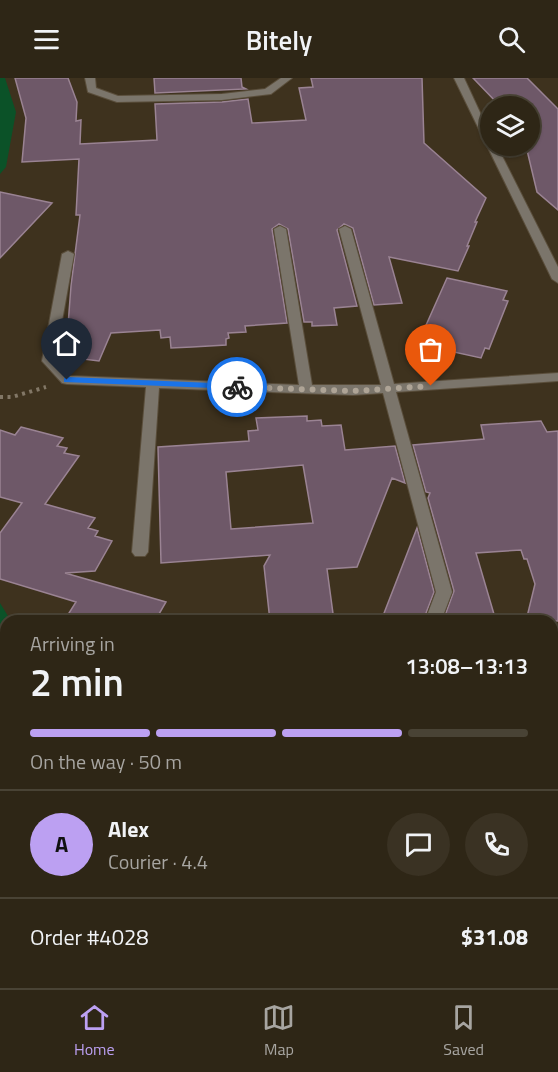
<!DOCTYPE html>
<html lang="en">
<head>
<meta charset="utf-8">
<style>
	:root { --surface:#2e2616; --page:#3a3223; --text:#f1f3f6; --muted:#a7a5a1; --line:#494335; --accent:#bca0f2 }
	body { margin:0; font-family:"Titillium Web",sans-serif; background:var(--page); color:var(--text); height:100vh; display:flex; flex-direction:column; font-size:22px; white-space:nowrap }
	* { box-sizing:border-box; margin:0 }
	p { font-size:20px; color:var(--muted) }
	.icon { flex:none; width:33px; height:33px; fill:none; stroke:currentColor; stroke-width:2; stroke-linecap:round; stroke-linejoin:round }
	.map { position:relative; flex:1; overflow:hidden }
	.details { position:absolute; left:0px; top:537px; width:558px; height:374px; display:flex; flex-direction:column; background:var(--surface); border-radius:18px 18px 0 0; box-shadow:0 2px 4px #0004,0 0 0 2px var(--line) }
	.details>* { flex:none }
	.tools { position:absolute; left:480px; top:18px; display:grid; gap:12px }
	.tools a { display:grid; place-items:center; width:60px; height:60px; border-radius:50%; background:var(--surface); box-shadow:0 2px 4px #0004,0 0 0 2px var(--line); font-size:30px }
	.pin { position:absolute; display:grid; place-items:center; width:51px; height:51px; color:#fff; margin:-62px -26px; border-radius:50% 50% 50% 0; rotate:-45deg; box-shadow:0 0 6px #0007 }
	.pin .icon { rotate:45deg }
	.courier { position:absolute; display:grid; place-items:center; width:60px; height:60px; margin:-30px; border:4px solid #1a73e8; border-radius:50%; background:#fff; color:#222; box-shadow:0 2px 8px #0007 }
	.overview em { font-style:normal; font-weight:600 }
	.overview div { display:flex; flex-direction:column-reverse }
	.overview { display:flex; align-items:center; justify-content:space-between; height:102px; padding:0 30px }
	h1 { font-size:39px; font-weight:600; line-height:45px }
	.bar { display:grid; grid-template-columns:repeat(4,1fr); gap:9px 6px; align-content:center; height:72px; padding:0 30px }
	.bar i { height:8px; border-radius:4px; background:var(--line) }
	.bar .on { background:var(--accent) }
	.bar p { grid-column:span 4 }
	.line { display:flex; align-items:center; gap:15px; padding:0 30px; border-top:2px solid var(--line) }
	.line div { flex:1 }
	.round { display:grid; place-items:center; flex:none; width:63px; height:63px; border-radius:32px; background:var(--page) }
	header { display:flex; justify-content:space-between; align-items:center; height:78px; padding:0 30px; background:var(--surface); font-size:27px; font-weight:600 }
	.tab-bar { display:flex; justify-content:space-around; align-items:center; height:84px; border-top:2px solid var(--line); background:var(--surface); font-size:16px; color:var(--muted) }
	.tab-bar a { display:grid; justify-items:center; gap:3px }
	.tab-bar .on { color:var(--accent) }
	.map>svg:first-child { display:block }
	.green { fill:#0b5228 }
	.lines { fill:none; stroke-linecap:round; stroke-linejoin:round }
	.stream { fill:#021a27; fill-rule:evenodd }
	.building { fill:#6e5868; stroke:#9a8393; stroke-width:1.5; fill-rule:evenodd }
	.minor-casing { stroke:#5a4e3b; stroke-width:2 }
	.path-far1 { stroke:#827766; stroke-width:4; stroke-dasharray:3 4.5; stroke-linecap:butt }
	.path { stroke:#827766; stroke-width:4.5; stroke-dasharray:4 5; stroke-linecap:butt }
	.minor { fill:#7b756b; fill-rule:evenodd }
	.route { fill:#1a73e8 }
	.done { stroke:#aea496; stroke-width:6; stroke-dasharray:0 10.8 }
</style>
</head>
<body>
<header><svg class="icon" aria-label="menu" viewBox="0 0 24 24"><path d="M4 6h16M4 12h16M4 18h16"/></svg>Bitely<svg class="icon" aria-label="search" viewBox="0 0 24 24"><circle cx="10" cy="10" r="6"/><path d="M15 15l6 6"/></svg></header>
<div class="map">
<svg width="558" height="910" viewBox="0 0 558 910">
	<rect width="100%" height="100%" fill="#3e321e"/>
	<path class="green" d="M0,0h5l11,34 -10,55 -6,7z
		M0,525l11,18h-5v361h315l5,6h-326z"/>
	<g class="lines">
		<path class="stream" d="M0,663c8,3 6,9 6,16 -6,-2 -6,-9 -6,-16z
			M155,904h15l3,6h-14z"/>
	</g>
	<path class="building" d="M15,0h53l9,24 -1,19 5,-1 -1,24 77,-4 -2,-36 67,-2 26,-3 4,24 54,-3 -7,-32 14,-1 -2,-9h111l2,65 62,55 -11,24h2l-10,24h2l-11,25 -69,-14 13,46 -28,2 -21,-77 -9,-4 -7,6 20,76 -23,2 3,17 -25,1v-4h-8l-16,-93 -9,-5 -7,5 15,94 -42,3 1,6 -18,1 1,5 -3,1v6l-34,2 -21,1 -1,-11 -9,1 -1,-8 -49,3 -12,28 -25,-3 9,-20 -16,1 4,-53 9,-71h-4l3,-56 -57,3 4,-44z
		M154,0h87l1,9 4,2 -91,4z
		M473,0h54l31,31v101l-21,-18 -11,-46h4v-40h-30z
		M0,114l52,11 -52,55z
		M447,200l60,13 -4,9 5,1 -19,48 -4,-1 -4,10 -59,-13 5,-12 -4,-1z
		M307,338v5l14,-1 1,6 19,-1 4,25 50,-4 10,37 -13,-5 -35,89 -30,2 7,52h-64l-6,-55 6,-11 -109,8 -3,-116 91,-6 -1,-10 10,-1 -2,-12zM303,387l10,58 -82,6 -5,-57z
		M541,343l6,11 11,-1v190h-32l9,-37 -8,-25h-3l-3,-9 -45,3 20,68h-53l11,-30 -26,-93 2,-5 -4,-1 -13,-47 71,-6 -3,-14z
		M21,349l42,11 -6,8 10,2 -3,5 15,3 -34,48 50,14 -7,10 10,3 -3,5 17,5 -17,30 -30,2 101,29 -11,19h-91l12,-19 -76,-23v-46l22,-30 -22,-6v-67l15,5z
		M417,450l17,64 -11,29h-42z"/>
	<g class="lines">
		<g class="minor-casing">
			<path id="minor" d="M85,0h10l1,10 22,8 104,-2 43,-5 16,-11h11l-21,16 -49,6 -105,2 -29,-10z
				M454,0h10l26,56v12h7l61,121v16l-6,-4z
				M280,148l6,3 26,156h69l-42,-156 6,-3 6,3 43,155 164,-11v8l-162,11 56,200 -11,29h-16l11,-29 -53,-199 -30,2 -194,-7 -11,164 -3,4h-10l-3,-4 14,-165 -79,-3 -5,-1 -20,-22 20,-107 6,-3 6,3 -19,106 15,16 229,9 -25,-156z
				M558,854v22l-6,2v-22z
				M482,904h26l-2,6h-26z"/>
		</g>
		<path class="path-far1" d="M0,319h12l34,-10"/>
		<path class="path" d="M0,720l6,13
			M45,904v6"/>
		<use href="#minor" class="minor"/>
	</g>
	<path class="route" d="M67,299l170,7 5,3 -5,2 -173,-7v-4z"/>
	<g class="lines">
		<path class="done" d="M237,309l116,4 78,-5"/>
	</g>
</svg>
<div class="tools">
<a><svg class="icon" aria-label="layers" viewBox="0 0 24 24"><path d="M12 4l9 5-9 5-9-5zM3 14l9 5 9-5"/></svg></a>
</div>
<div class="pin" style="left:431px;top:308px;background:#ea580c"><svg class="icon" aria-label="bag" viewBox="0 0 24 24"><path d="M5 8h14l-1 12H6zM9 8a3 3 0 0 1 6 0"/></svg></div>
<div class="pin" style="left:67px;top:302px;background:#1f2937"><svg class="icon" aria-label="home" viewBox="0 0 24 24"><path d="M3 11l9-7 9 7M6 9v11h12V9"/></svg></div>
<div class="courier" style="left:237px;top:309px"><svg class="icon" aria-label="bike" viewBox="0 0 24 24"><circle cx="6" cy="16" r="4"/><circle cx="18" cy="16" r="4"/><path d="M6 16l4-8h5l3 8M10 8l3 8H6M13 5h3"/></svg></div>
<section class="details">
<div class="overview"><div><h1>2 min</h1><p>Arriving in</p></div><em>13:08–13:13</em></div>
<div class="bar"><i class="on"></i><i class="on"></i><i class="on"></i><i></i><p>On the way · 50 m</p></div>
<div class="line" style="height:108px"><b class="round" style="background:var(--accent);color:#111">A</b><div><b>Alex</b><p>Courier · 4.4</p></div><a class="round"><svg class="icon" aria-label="chat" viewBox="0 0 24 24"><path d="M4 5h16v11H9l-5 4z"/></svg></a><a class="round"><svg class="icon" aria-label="phone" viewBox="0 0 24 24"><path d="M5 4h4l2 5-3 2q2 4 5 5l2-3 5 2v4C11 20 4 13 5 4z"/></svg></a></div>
<div class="line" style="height:78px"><div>Order #4028</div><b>$31.08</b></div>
</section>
</div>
<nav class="tab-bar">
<a class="on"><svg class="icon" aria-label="home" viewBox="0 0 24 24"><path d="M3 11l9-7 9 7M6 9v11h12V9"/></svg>Home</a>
<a><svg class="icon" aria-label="map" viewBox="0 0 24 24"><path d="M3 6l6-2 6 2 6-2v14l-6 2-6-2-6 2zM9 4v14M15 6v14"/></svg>Map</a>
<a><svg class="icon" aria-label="saved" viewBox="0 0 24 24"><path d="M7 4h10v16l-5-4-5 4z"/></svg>Saved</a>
</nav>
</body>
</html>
